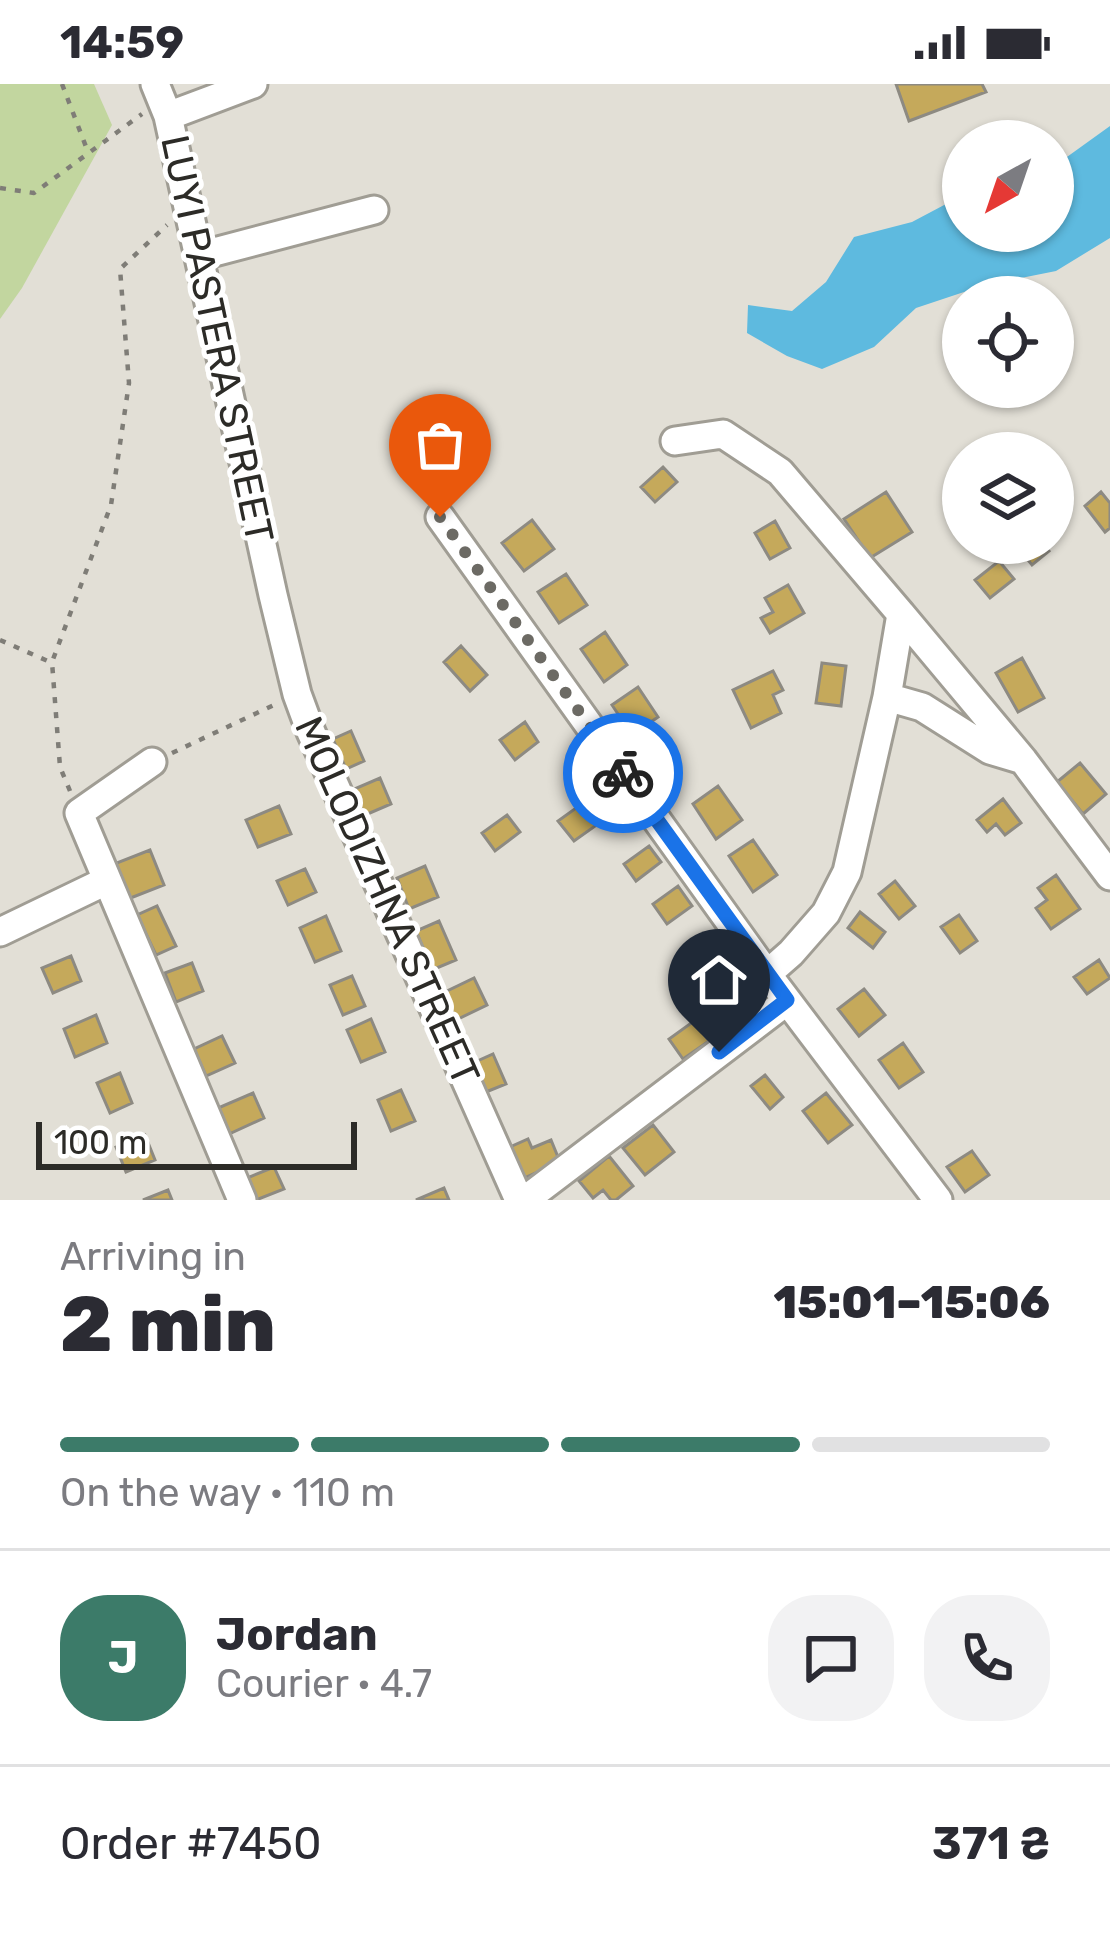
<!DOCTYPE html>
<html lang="en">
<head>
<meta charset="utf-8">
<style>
	:root { --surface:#fff; --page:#f2f2f3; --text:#2b2b33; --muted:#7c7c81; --line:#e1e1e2; --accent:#3c7b69 }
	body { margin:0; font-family:Rubik,sans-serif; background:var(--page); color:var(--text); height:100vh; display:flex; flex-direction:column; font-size:45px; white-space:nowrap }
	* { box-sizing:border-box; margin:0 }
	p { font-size:39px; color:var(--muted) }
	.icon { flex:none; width:66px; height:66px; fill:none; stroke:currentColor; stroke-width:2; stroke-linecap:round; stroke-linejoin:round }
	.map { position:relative; height:1116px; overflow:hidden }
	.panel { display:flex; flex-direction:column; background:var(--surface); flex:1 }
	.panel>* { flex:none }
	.needle { width:78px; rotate:220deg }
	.buttons { position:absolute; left:942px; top:36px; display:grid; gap:24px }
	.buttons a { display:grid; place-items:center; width:132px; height:132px; border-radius:50%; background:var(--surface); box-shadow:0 3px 9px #0004; font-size:60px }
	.scale { position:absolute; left:36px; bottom:30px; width:321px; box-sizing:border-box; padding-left:12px; border:6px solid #2c2b27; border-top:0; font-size:33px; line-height:42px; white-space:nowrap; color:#2c2b27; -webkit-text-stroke:9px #fff; paint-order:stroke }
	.pin { position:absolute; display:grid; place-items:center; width:102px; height:102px; color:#fff; margin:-123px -51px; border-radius:50% 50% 50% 0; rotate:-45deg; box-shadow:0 0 12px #0007 }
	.pin .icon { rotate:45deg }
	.courier { position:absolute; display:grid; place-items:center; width:120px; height:120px; margin:-60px; border:9px solid #1a73e8; border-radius:50%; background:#fff; color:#222; box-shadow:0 3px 15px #0007 }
	.head em { font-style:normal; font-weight:800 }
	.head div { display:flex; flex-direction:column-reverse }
	.head { display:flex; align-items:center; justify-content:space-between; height:204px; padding:0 60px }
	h1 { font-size:78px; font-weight:800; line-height:90px }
	.bar { display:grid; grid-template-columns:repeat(4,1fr); gap:18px 12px; align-content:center; height:144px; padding:0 60px }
	.bar i { height:15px; border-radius:9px; background:var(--line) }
	.bar .selected { background:var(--accent) }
	.bar p { grid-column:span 4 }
	.line { display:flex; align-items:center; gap:30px; padding:0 60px; border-top:3px solid var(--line) }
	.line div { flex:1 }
	.round { display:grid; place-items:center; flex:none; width:126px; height:126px; border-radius:48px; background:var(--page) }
	.status { display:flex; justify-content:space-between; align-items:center; height:84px; padding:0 60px; background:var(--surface); direction:ltr }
	.status svg { height:33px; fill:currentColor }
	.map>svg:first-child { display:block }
	.park { fill:#c2d69f }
	.water { fill:#5ebadf }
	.building { fill:#c5a95b; stroke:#8d8a82; stroke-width:3 }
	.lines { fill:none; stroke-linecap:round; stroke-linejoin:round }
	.minor-casing { stroke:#a09d94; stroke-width:33 }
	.path { stroke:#7f7d77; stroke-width:4.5; stroke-dasharray:6 9; stroke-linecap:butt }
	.minor { stroke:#fff; stroke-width:27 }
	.done { stroke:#6c6a64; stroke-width:12; stroke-dasharray:0 21.6 }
	.route { stroke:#1a73e8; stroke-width:15 }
	.labels { text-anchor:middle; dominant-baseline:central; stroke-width:10; stroke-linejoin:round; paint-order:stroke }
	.street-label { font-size:39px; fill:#2c2b27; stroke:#fff }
</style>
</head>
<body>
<div class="status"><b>14:59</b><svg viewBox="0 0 49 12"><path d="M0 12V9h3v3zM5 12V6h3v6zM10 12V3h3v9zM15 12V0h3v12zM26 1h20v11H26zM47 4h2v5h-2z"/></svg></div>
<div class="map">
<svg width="1110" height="1116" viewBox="0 0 1110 1116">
	<rect width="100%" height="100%" fill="#e2dfd6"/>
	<path class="park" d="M0,0h94l18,41 -90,163 -22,31z"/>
	<path class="water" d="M1110,42v112l-54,33 -74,15 -66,22 -42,39 -52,22 -35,-13 -40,-23 1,-28 44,6 34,-29 28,-45 58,-15 51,-27v36h90v-64z"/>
	<path class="building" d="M896,0h86l4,8 -77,29z
		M663,383l14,15 -22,20 -14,-15z
		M886,408l26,40 -42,26 -26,-39z
		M1101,408l9,11v25l-5,4 -20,-26z
		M532,436l22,29 -30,22 -22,-28z
		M775,437l15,27 -20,11 -15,-26z
		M1014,459h28l7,8 -17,14z
		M999,477l15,18 -24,19 -15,-18z
		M566,490l21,31 -28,18 -21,-31z
		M788,501l16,28 -34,20 -9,-15 12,-6 -8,-14z
		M605,548l22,33 -23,17 -23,-33z
		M461,562l26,29 -17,16 -26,-29z
		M1022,574l22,40 -26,14 -22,-39z
		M822,579l24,3 -5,40 -25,-3z
		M773,587l10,19 -10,5 8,18 -30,15 -18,-38z
		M638,603l20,30 -26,18 -20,-30z
		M525,638l13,20 -23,18 -15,-20z
		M351,647l13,30 -18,8 -13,-30z
		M1080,679l26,31 -23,20 -26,-32z
		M380,694l11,26 -28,12 -11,-26z
		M718,702l24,34 -26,19 -23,-35z
		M1003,715l18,24 -16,12 -9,-11 -9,8 -10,-12z
		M583,719l15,21 -24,17 -16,-20z
		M279,722l12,28 -33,13 -12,-27z
		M507,731l13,17 -25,19 -13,-18z
		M753,756l24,35 -24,17 -24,-36z
		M649,762l12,16 -25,19 -12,-17z
		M150,766l14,35 -36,14 -14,-35z
		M425,782l13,31 -29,12 -12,-31z
		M305,785l11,23 -28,13 -11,-24z
		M1056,791l24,34 -29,20 -15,-21 11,-8 -9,-12z
		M895,797l20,25 -16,13 -20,-25z
		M678,802l14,20 -25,18 -14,-20z
		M157,822l19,40 -20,9 -19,-40z
		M860,828l25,20 -12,16 -25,-20z
		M959,831l18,26 -17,12 -19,-26z
		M326,832l15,35 -26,11 -15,-34z
		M439,837l17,39 -24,10 -16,-39z
		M71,872l10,25 -28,12 -11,-25z
		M1099,876l11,18 -23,16 -13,-17z
		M192,879l11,28 -27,11 -11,-29z
		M352,892l13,30 -22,9 -13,-30z
		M474,894l13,27 -31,15 -13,-27z
		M864,905l21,26 -26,21 -21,-27z
		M96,931l11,28 -32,14 -11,-28z
		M371,935l14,33 -24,10 -14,-32z
		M694,937l15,20 -26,18 -14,-20z
		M222,952l13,27 -29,13 -12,-27z
		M903,959l20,29 -24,16 -20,-28z
		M493,970l13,30 -20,8 -13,-29z
		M120,989l12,30 -22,10 -13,-30z
		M765,991l18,22 -13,12 -19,-23z
		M401,1006l14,31 -24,10 -13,-31z
		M253,1009l11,25 -35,16 -11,-26z
		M826,1009l26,32 -24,18 -25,-32z
		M653,1041l21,27 -29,23 -22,-27z
		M145,1051l10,25 -29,12 -10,-25z
		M528,1055l4,9 19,-8 9,22 -36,16 -14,-31z
		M972,1067l17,24 -24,17 -18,-25z
		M609,1072l24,30 -17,14h-5l-8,-10 -10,8 -14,-17z
		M274,1083l10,22 -28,11 -9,-22z
		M444,1104l5,12h-33z
		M168,1106l4,10h-29z"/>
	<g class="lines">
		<g class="minor-casing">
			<path id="minor" d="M155,0l13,32 105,479 24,99 14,38 208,468
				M168,32l85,-32
				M199,172l175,-46
				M675,357l48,-7 57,38 121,142 -14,83 -40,175 -21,41 -35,40 -24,21
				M440,433l327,457 171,226
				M901,530l122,146 87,116
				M887,613l35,10 68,43 33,10
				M152,678l-73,51 163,387
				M0,848l106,-51
				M525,1116l262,-199"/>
		</g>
		<path class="path" d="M62,0l26,68
			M0,104l34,5 108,-79
			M0,556l50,22
			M172,669l104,-49
			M70,707l-10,-24 -8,-105 59,-157 18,-122 -9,-114 47,-44"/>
		<use href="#minor" class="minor"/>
	</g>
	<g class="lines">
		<path class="done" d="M440,433l183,256"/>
		<path class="route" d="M623,689l164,227 -68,52"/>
	</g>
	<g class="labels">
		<g class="street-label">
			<text transform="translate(217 255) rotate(78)">LUYI PASTERA STREET</text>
			<text transform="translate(387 817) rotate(66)">MOLODIZHNA STREET</text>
		</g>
	</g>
</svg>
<div class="buttons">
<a><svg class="needle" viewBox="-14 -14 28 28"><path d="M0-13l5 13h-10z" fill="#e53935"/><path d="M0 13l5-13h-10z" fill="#7c7c81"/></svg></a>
<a><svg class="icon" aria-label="locate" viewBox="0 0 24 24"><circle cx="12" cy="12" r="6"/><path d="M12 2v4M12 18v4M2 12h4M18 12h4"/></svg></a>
<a><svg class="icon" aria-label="layers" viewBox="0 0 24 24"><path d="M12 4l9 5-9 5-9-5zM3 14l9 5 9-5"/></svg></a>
</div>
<div class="scale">100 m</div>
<div class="pin" style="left:440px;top:433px;background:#ea580c"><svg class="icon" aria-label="bag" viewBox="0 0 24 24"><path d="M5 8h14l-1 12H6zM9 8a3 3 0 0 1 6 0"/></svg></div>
<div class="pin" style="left:719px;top:968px;background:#1f2937"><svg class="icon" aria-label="home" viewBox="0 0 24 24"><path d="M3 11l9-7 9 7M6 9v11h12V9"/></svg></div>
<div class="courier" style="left:623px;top:689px"><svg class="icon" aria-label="bike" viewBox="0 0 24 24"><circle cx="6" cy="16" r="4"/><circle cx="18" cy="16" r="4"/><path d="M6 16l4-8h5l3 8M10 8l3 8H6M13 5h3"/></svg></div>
</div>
<section class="panel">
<div class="head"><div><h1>2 min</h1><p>Arriving in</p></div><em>15:01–15:06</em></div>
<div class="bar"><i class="selected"></i><i class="selected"></i><i class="selected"></i><i></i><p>On the way · 110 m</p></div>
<div class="line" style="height:216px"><b class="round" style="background:var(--accent);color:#fff">J</b><div><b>Jordan</b><p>Courier · 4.7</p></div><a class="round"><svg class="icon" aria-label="chat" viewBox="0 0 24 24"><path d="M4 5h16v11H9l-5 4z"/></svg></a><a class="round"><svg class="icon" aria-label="phone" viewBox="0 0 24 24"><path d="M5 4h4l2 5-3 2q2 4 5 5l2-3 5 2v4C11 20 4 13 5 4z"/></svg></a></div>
<div class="line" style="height:156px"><div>Order #7450</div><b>371 ₴</b></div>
</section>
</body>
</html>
